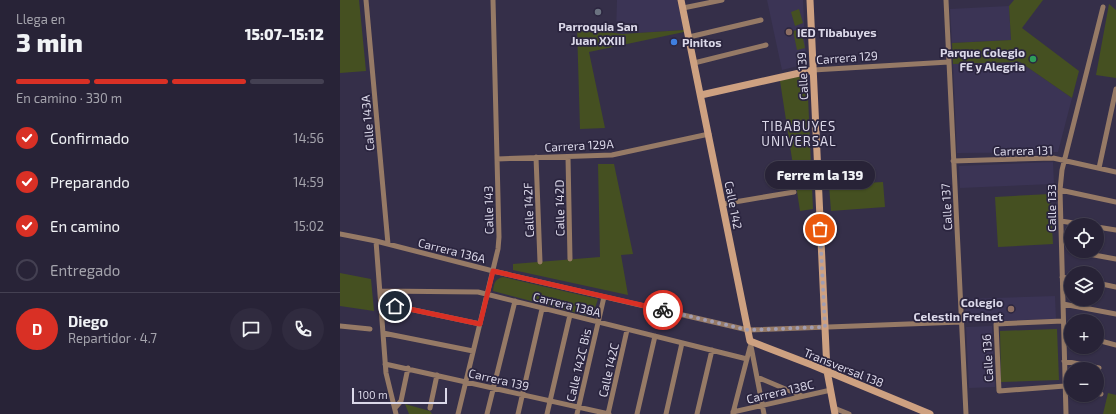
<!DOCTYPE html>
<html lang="es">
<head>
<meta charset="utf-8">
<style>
	:root { --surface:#282337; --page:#302b3f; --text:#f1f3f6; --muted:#a5a4ad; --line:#444052; --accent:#d93025 }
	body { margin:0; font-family:"Exo 2",sans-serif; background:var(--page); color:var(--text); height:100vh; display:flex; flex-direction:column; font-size:15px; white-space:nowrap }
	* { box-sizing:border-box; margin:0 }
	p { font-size:13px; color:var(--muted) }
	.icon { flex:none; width:22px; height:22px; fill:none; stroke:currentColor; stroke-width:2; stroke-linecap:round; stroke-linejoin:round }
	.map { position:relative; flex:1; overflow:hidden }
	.side { display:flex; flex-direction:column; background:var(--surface); width:340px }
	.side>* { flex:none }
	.tools { position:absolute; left:724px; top:218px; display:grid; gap:8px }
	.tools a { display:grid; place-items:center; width:40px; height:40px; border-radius:50%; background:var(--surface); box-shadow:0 1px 3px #0004,0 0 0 1px var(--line); font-size:20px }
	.scale { position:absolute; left:12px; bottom:10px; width:95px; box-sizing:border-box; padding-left:4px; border:2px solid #dbd8e9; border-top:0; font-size:11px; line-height:14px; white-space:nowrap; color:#dbd8e9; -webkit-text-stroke:3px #2b253f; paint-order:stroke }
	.pin { position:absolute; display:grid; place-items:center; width:34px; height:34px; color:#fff; margin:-17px; border:2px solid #fff; border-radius:50%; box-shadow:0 1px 4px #0007 }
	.courier { position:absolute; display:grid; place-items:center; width:40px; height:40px; margin:-20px; border:3px solid #d93025; border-radius:50%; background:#fff; color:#222; box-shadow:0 1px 5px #0007 }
	.bubble { position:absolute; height:28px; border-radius:14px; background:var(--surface); box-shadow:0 1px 3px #0004,0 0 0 1px var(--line); font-size:13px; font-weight:800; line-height:28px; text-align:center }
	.head em { font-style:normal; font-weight:800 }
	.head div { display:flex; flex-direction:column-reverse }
	.head { display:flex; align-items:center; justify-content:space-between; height:68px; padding:0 16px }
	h1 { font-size:26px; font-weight:800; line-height:30px }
	.bar { display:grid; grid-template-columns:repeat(4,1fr); gap:6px 4px; align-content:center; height:48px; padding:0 16px }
	.bar i { height:5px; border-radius:3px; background:var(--line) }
	.bar .selected { background:var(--accent) }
	.bar p { grid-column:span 4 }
	.line { display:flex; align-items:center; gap:10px; padding:0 16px; border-top:1px solid var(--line) }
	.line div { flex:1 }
	.round { display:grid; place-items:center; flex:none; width:42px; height:42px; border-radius:21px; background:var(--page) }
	ol { padding:0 16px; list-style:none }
	li { display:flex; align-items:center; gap:12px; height:44px }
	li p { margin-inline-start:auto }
	li .icon { padding:4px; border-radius:50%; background:var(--accent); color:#fff; stroke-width:4 }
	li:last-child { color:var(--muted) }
	li i { width:22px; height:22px; border:2px solid var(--line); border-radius:50% }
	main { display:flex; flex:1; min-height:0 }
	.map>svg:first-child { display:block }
	.built { fill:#3b3455 }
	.green { fill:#455021 }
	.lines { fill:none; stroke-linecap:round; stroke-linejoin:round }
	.street { stroke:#967a66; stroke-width:5 }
	.secondary { stroke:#cea181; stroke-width:7 }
	.done { stroke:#a19db1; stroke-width:4; stroke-dasharray:0 7.2 }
	.route { stroke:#d93025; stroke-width:5 }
	.worship-dot { fill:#6b7280; stroke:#2b253f; stroke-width:1.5 }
	.education-dot { fill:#8d6e63; stroke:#2b253f; stroke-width:1.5 }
	.shop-dot { fill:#3f7fe0; stroke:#2b253f; stroke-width:1.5 }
	.leisure-dot { fill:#2e9e5b; stroke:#2b253f; stroke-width:1.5 }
	.labels { text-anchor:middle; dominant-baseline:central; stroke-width:3.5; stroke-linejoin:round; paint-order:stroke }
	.poi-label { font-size:12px; font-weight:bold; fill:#dbd8e9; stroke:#2b253f; text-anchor:start }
	.street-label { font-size:12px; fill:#dbd8e9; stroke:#2b253f }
	.neighbourhood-label { font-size:13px; letter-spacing:1px; fill:#dbd8e9; stroke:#2b253f }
</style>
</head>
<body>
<main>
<section class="side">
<div class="head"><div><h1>3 min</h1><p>Llega en</p></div><em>15:07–15:12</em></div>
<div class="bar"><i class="selected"></i><i class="selected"></i><i class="selected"></i><i></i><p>En camino · 330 m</p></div>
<ol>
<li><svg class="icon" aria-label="check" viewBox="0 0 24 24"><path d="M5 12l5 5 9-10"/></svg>Confirmado<p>14:56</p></li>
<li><svg class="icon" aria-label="check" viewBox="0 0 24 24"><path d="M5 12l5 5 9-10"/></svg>Preparando<p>14:59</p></li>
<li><svg class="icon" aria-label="check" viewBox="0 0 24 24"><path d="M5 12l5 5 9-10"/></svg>En camino<p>15:02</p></li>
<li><i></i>Entregado</li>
</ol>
<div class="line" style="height:72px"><b class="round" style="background:var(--accent);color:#fff">D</b><div><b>Diego</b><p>Repartidor · 4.7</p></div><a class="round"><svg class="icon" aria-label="chat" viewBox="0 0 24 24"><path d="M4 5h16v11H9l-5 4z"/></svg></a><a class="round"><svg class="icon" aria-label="phone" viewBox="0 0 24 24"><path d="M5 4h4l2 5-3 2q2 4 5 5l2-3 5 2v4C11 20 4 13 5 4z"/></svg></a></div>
</section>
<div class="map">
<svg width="776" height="414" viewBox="0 0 776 414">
	<rect width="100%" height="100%" fill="#352f49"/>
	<path class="built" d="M277,0h60l7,30 -62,4 -6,-1z
		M427,0h36l3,64 -24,6z
		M669,6l2,34 -59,3 -2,-34z
		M680,62l52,36 -14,54 -101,1 -4,-89z
		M713,162l1,22 -94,4 -1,-22z
		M715,296l1,23 -90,3 -1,-23z
		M652,326l3,61 -26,1 -3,-61z"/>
	<path class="green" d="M0,0h19l7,71 -26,2z
		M674,0h29l-21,28 57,43 -7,27 -52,-36 -67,2 -1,-21 59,-3 -2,-34z
		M769,4l7,6v68l-20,-3z
		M459,9l4,14 -8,3 -4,-14z
		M237,27l45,7 62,-4v2l-95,20 16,76 -25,1z
		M461,29l4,19 -8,2 -4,-19z
		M467,74l6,135 -13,2 -20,-130z
		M258,164h16l19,90 -12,1 7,40 -115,-25v-6l87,-7z
		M543,182l2,25 -54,4 -2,-26z
		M710,194l3,50 -55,3 -3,-50z
		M0,273l31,6 3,32 -34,-5z
		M163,277l95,22 -6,18 -99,-26c1,-8 2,-12 10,-14z
		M717,329l2,51 -58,2 -1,-51z
		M768,393l8,2v19h-13z
		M65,404l25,7 2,3h-23z"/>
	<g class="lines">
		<path class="street" d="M26,0l22,244
			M606,0l20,414
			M343,8l39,-8
			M349,37l72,-17
			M354,63l72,-18
			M473,70l136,-8
			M196,157l4,105
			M228,157l2,102
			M157,159l115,-4 97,-21
			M613,161l100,-3 63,14
			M759,168l17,-79
			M720,190l56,12
			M383,204l71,-12
			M721,221l25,4
			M757,227l19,3
			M0,234l36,7 117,30 255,59 213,-8
			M36,241l10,132 10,41
			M732,251l44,8
			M722,277l9,2
			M757,283l19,4
			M40,291l98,1 269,67
			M41,303l99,21
			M723,304l53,10
			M723,321l-67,3 3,67 66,-5
			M0,326l30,3
			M43,333l90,18
			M724,333l7,2
			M757,340l19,5
			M410,341l14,73
			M724,361l35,7
			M45,364l224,50
			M417,377l45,19
			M757,393l4,1
			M55,408l6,-7 7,-33
			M90,408l7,-33
			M494,408l15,6
			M393,412l98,-22
			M393,413l17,-66
			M118,414l40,-165 1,-12 -6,-237
			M147,414l28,-113
			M178,414l24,-105
			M207,414l23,-99
			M237,414l27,-117
			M268,414l19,-84
			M297,414l18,-78
			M326,414l16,-71
			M357,414l15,-64
			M726,414l-6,-224 2,-20 41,-163"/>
		<path class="secondary" d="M341,0l69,341 62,24 118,49
			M470,0l17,371 8,43
			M361,95l112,-25"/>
	</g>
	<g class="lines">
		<path class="done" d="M323,310l85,20 77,-3 -5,-98"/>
		<path class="route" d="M55,306l85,18 13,-53 170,39"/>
	</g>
	<circle class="worship-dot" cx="258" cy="12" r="4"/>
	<g class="education-dot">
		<circle cx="449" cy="32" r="4"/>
		<circle cx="671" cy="309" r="4"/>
	</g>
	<circle class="shop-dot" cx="334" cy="42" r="4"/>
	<circle class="leisure-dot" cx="693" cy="59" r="4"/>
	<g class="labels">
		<g class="poi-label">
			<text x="258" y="26" text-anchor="middle">Parroquia San<tspan x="258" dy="14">Juan XXIII</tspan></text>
			<text x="457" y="32">IED Tibabuyes</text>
			<text x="342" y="42">Pinitos</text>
			<text x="685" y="52" text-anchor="end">Parque Colegio<tspan x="685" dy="14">FE y Alegria</tspan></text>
			<text x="663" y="302" text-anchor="end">Colegio<tspan x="663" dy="14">Celestin Freinet</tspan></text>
		</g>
		<g class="street-label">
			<text transform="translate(507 57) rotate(-4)">Carrera 129</text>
			<text transform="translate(462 76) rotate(-93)">Calle 139</text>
			<text transform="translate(27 123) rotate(-95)">Calle 143A</text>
			<text transform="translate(239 145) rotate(-3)">Carrera 129A</text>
			<text transform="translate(683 150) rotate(-1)">Carrera 131</text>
			<text transform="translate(394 205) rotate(79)">Calle 142</text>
			<text transform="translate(606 207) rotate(-93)">Calle 137</text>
			<text transform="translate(219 208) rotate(-91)">Calle 142D</text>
			<text transform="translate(711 208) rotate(-90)">Calle 133</text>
			<text transform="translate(148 210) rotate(-91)">Calle 143</text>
			<text transform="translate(188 210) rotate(-92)">Calle 142F</text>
			<text transform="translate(112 250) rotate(14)">Carrera 136A</text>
			<text transform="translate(227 304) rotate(14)">Carrera 138A</text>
			<text transform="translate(647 358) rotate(-93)">Calle 136</text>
			<text transform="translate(238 365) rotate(-77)">Calle 142C Bis</text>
			<text transform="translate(504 367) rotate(22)">Transversal 138</text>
			<text transform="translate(268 370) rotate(-77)">Calle 142C</text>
			<text transform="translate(159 379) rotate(13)">Carrera 139</text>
			<text transform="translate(440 391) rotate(-13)">Carrera 138C</text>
		</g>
		<g class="neighbourhood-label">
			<text x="459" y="126">TIBABUYES<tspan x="459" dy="15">UNIVERSAL</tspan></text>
		</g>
	</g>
</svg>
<div class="tools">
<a><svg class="icon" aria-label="locate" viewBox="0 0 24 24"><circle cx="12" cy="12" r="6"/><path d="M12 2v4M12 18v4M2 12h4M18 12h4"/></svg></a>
<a><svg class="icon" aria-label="layers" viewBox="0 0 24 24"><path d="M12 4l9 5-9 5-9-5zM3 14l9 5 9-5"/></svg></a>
<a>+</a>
<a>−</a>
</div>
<div class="scale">100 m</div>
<div class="pin" style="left:480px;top:229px;background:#ea580c"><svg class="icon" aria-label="bag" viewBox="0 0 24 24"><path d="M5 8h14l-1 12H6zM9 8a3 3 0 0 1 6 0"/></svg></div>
<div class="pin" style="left:55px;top:306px;background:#1f2937"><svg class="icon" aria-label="home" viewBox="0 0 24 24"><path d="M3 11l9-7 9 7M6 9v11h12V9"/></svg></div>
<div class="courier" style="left:323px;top:310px"><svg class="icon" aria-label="bike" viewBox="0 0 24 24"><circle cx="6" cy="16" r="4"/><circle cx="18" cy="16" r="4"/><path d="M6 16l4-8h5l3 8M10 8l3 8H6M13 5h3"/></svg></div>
<div class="bubble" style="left:425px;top:161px;width:110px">Ferre m la 139</div>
</div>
</main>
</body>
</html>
